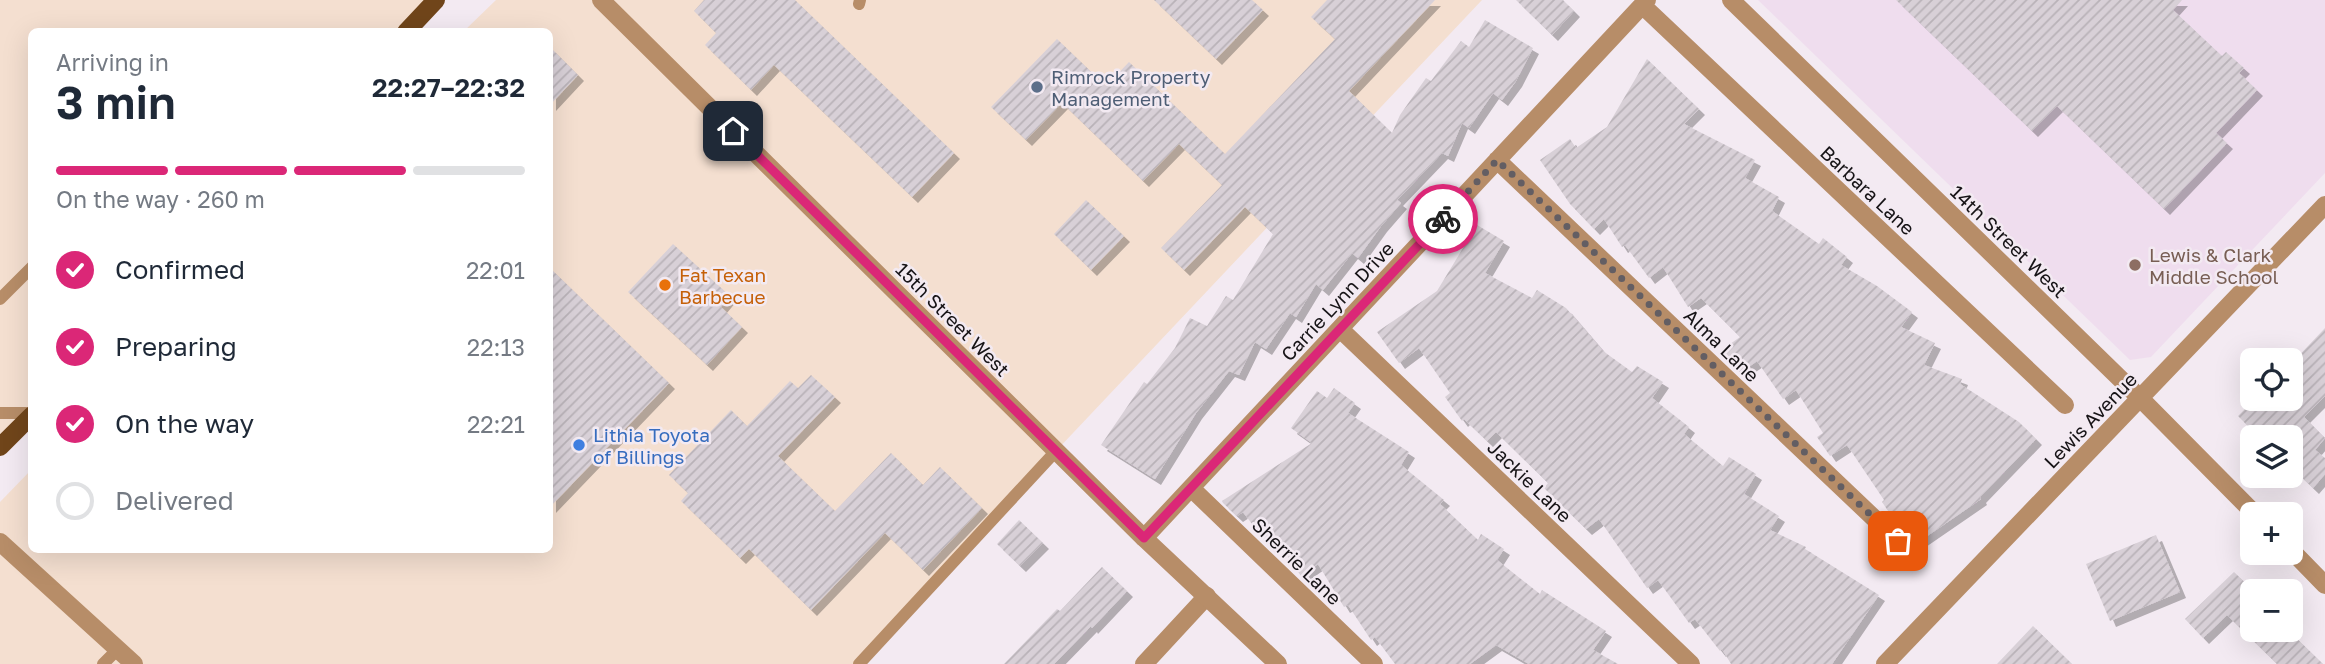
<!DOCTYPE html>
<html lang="en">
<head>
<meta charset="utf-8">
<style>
	:root { --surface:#fff; --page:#f6f6f7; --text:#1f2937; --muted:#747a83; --line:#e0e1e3; --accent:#db2777 }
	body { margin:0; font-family:"Golos Text",sans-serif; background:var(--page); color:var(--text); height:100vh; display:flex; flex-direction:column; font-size:26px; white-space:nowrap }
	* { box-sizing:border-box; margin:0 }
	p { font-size:23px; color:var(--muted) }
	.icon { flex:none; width:38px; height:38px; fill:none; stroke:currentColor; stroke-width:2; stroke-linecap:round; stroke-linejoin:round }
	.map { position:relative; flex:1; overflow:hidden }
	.drawer { position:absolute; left:28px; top:28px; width:525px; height:525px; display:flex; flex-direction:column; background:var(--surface); border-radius:10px; box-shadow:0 7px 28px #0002 }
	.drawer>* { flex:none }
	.controls { position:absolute; left:2240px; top:348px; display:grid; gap:14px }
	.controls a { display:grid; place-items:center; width:63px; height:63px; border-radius:10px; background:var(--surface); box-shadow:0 7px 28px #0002; font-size:35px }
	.pin { position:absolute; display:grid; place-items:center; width:60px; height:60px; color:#fff; margin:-30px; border-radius:14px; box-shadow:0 4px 10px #0006 }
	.courier { position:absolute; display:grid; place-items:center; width:70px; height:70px; margin:-35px; border:5px solid #db2777; border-radius:50%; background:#fff; color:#222; box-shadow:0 2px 9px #0007 }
	.overview em { font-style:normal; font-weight:600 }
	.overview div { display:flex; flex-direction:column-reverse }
	.overview { display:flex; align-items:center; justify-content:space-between; height:119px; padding:0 28px }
	h1 { font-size:46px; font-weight:600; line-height:52px }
	.bar { display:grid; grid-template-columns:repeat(4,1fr); gap:10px 7px; align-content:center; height:84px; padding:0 28px }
	.bar i { height:9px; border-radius:5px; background:var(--line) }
	.bar .on { background:var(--accent) }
	.bar p { grid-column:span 4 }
	ol { padding:0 28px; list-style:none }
	li { display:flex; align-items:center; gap:21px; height:77px }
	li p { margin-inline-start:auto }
	li .icon { padding:7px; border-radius:50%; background:var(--accent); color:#fff; stroke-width:4 }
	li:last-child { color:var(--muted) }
	li i { width:38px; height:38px; border:4px solid var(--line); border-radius:50% }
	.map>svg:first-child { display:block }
	.commercial { fill:#f4dfd0 }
	.education { fill:#efddee }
	.building { fill:url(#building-hatch); filter:url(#shadow) }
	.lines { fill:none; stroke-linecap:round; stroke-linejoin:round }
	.service { stroke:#b78d68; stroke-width:12 }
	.minor { stroke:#b78d68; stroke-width:18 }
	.tertiary { stroke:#b78d68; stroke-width:18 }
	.primary { stroke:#70451a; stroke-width:18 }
	.done { stroke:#635e63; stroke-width:7; stroke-dasharray:0 12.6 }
	.route { stroke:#db2777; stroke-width:9 }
	.service-dot { fill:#5c6f8a; stroke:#f3eaf2; stroke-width:2.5 }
	.education-dot { fill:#8d6e63; stroke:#f3eaf2; stroke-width:2.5 }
	.food-dot { fill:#e8710a; stroke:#f3eaf2; stroke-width:2.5 }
	.shop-dot { fill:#3f7fe0; stroke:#f3eaf2; stroke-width:2.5 }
	.labels { text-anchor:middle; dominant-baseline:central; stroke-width:5; stroke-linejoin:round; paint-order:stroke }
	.service-label { font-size:19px; fill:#4e5e75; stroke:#f3eaf2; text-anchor:start }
	.street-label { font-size:19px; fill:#161316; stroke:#f3eaf2 }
	.education-label { font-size:19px; fill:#785e54; stroke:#f3eaf2; text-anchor:start }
	.food-label { font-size:19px; fill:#c56008; stroke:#f3eaf2; text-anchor:start }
	.shop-label { font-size:19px; fill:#366cbe; stroke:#f3eaf2; text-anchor:start }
</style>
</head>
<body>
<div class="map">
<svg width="2325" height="664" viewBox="0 0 2325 664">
	<defs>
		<pattern id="building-hatch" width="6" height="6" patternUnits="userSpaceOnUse" patternTransform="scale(1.75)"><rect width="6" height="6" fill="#d8d0d7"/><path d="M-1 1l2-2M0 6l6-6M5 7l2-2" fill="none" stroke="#b9b2b8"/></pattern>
		<filter id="shadow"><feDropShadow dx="6" dy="6" stdDeviation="0" flood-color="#0004"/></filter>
	</defs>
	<rect width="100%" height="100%" fill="#f3eaf2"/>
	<path class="commercial" d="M0,0h436l-31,31 -373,1 -1,382 -31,32z
		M496,0h986l-426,451 -197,213h-859v-162l31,-32 1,80h518v-518l-86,-1z"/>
	<path class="education" d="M1758,0h567v173l-174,184 -21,3z"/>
	<path class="building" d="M704,0h91l159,153 -42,44 -138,-132 -23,25 -46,-45 11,-12 -22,-22z
		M1154,0h98l11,10 -47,49z
		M1327,0h108l-86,91 43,42 8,-18 26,-37 5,3 30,-40 8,6 16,-27 48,28 -17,33 -14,19 -9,-7 -24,35 -7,-5 -14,33 -6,-3 -45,47 4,3 -20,23 -23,32 -6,-5 -29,37 -7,-6 -20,33 -6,-4 -24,36 -11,-7 -16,33 -10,-4 -33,42 -41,66 -54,-34 43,-63 3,2 28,-36 15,-30 17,8 19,-30 7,4 40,-66 -28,-27 -61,63 -23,-22 61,-63 -43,-41 -36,37 -81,-78 -36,37 -35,-33 66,-68 49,47 23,-24 96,92 110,-115 -24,-22z
		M1516,0h47l11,11 -22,24z
		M1896,0h286l-9,10 49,46 4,-4 18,16 -5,5 18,17 -41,43 11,10 -63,66 -107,-103 -25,25z
		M550,47l28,28 -28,30z
		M1647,59l52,50 -15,15 71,36 -10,18 34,19 -7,14 47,33 4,-6 24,19 -6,8 36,21 35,26 -11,15 34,16 -11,22 38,14 -2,5 59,38 17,17 -56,58 1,2 -64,44 -20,-19 -15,-22 2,-2 -37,-55 -17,11 -13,-19 6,-4 -27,-43 -13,9 -26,-38 -17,12 -17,-24 17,-12 -39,-39 -13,9 -25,-40 -14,11 -24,-33 -3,2 -18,-28 -10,10 -24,-25 -30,-44 30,-21 6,9 31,-21z
		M1086,200l38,36 -33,34 -37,-36z
		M1477,225l27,16 -19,32 47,25 5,-8 29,18 37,43 29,21 5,-6 26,16 -11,16 37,29 -5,7 39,32 6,-9 27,17 -12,20 35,22 -9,14 36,17 -1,2 74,46 -47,69h-101l-9,-15 -2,2 -25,-32 -6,4 -31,-43 -11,8 -48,-69 -13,10 -42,-41 4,-5 -52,-51 -9,9 -23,-22 -2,2 -17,-24 5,-4 -31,-45 -20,15 -22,-31 60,-41z
		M673,244l57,52 -9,11 21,20 -35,38 -79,-73z
		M550,268l119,115 -119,124z
		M2325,328v68l-21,21 21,21 -10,12 10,8v16l-12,14 -22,-21v-29h-31l-22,-22 17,-17h36v-35z
		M811,375l24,22 -57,59 57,55 56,-58 32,32 17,-18 42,41 -59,62 -38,-37 -74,77 -62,-61 -9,9 -59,-57 7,-8 -19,-18 62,-65 16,16 43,-45 8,7z
		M1334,388l21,15 -7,10 61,39 -8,13 43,35 -4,4 38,36 3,-6 23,15 -7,11 43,34 2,-4 64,41 -13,19 25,14h-89l-33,-19 -26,19h-75l-20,-27 -4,3 -23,-35 -4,2 -26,-43 -17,12 -24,-34 -7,6 -27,-36 -6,4 -14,-13 -1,-2 90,-58 -21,-15 26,-37 10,7z
		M1019,520l24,23 -23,23 -23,-22z
		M2156,535l24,57 -70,29 -24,-57z
		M1102,567l25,24 -35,37 -1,-2 -37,38h-50l53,-55 3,2z
		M2234,572l21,20h-3v38h36l35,34h-46l-50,-49 -24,23 -18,-19z
		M2033,626l39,38h-75z"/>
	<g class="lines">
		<path class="service" d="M859,4l1,-4
			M0,299l32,-32
			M0,413h32
			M103,664l15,-15
			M859,664l197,-213"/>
		<path class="minor" d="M1642,5l423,400
			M1497,160l421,400
			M1340,329l351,335
			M1191,488l183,176
			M1144,538l503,-538
			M1144,664l63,-68"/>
		<path class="tertiary" d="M601,0l543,538 134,126
			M1731,0l409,398 115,116
			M0,542l134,122
			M2291,550l34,35
			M1885,664l440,-459"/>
		<path class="primary" d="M406,32l30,-32
			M0,447l32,-32"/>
	</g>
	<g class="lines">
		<path class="done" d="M1443,219l54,-59 401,381"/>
		<path class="route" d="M733,131l411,407 299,-319"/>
	</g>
	<circle class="service-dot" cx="1037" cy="87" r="7"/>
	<circle class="education-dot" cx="2135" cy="265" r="7"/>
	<circle class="food-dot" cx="665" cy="285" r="7"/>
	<circle class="shop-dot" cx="579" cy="445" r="7"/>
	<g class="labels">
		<g class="service-label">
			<text x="1051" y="76">Rimrock Property<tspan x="1051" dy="22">Management</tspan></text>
		</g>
		<g class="street-label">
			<text transform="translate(1868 190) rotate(43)">Barbara Lane</text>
			<text transform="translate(2009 241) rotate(44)">14th Street West</text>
			<text transform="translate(1337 301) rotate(-47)">Carrie Lynn Drive</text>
			<text transform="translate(953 319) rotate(45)">15th Street West</text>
			<text transform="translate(1722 345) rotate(44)">Alma Lane</text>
			<text transform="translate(2090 420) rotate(-46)">Lewis Avenue</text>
			<text transform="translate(1530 481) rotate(44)">Jackie Lane</text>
			<text transform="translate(1297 561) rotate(44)">Sherrie Lane</text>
		</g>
		<g class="education-label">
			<text x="2149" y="254">Lewis &amp; Clark<tspan x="2149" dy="22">Middle School</tspan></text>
		</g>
		<g class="food-label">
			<text x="679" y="274">Fat Texan<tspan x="679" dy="22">Barbecue</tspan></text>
		</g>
		<g class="shop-label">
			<text x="593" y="434">Lithia Toyota<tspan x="593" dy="22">of Billings</tspan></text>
		</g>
	</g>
</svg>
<div class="controls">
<a><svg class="icon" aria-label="locate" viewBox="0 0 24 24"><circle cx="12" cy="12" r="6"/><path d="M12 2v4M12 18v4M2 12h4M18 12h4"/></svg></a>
<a><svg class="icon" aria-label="layers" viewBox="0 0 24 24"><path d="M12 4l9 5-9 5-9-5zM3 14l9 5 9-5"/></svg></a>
<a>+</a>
<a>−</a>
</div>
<div class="pin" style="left:1898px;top:541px;background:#ea580c"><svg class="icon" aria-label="bag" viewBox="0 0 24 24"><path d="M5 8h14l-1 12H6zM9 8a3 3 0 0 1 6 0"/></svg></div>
<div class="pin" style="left:733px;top:131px;background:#1f2937"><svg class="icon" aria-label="home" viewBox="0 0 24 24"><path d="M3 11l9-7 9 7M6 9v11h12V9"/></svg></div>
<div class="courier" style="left:1443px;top:219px"><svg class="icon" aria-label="bike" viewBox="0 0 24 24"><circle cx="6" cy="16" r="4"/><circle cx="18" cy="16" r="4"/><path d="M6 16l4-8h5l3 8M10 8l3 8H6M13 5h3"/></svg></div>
<section class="drawer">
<div class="overview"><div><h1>3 min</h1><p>Arriving in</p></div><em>22:27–22:32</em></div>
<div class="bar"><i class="on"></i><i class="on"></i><i class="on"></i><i></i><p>On the way · 260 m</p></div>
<ol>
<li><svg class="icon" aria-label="check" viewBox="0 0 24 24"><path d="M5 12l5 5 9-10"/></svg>Confirmed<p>22:01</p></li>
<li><svg class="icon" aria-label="check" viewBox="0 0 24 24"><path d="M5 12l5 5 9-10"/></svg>Preparing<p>22:13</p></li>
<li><svg class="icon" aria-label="check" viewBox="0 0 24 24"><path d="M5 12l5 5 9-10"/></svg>On the way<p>22:21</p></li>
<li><i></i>Delivered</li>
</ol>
</section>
</div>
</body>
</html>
